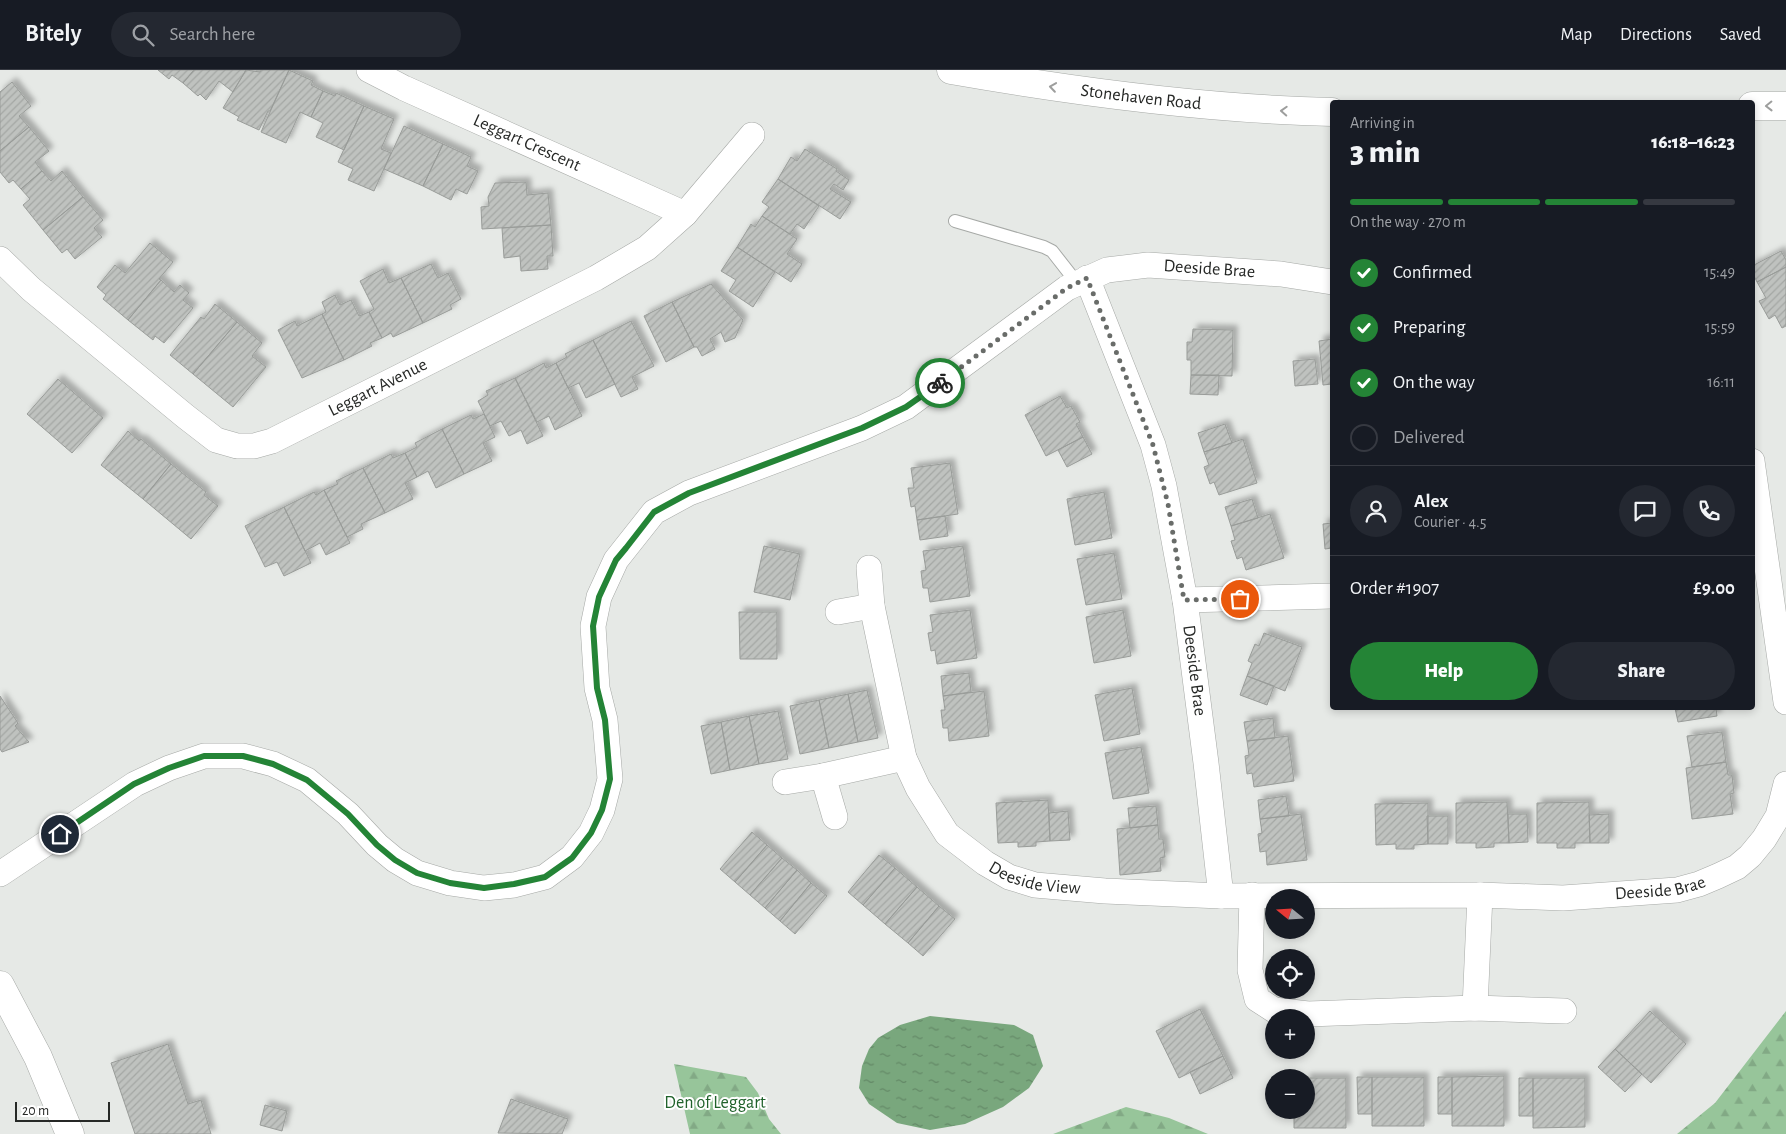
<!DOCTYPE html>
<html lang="en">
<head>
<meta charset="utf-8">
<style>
	:root { --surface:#171b24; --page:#242831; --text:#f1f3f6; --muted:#9ea1a6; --line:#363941; --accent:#248436 }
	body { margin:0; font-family:"Alegreya Sans",sans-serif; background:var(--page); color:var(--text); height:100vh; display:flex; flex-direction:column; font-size:19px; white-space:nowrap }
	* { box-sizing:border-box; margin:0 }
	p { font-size:16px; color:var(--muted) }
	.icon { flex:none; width:28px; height:28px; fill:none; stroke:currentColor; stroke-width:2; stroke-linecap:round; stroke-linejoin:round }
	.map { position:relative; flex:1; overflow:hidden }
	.details { position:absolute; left:1330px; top:30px; width:425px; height:610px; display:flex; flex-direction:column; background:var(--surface); border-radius:5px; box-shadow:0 2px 8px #0003 }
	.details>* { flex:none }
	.needle { width:32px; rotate:288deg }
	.controls { position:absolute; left:1265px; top:819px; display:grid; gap:10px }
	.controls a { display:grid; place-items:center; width:50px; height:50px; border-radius:50%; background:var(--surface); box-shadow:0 2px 8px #0003; font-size:25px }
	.scale { position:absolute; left:15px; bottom:12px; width:95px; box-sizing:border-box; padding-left:5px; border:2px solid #262826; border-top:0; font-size:14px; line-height:18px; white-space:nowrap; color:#262826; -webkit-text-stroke:4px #fff; paint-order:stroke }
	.pin { position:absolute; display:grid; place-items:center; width:42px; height:42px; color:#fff; margin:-21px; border:2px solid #fff; border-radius:50%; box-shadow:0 1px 5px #0007 }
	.courier { position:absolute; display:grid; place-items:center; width:50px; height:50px; margin:-25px; border:4px solid #248436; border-radius:50%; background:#fff; color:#222; box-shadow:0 1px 6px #0007 }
	.summary em { font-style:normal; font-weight:800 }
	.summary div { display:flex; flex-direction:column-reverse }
	.summary { display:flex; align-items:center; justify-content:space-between; height:85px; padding:0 20px }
	h1 { font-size:32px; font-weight:800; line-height:38px }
	.bar { display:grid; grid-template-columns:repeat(4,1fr); gap:8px 5px; align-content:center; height:60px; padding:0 20px }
	.bar i { height:6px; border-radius:4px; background:var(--line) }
	.bar .active { background:var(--accent) }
	.bar p { grid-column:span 4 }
	.line { display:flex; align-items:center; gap:12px; padding:0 20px; border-top:1px solid var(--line) }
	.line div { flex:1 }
	.round { display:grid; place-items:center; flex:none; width:52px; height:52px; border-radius:26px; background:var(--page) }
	ol { padding:0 20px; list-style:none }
	li { display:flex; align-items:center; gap:15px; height:55px }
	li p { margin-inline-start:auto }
	li .icon { padding:5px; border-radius:50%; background:var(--accent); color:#fff; stroke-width:4 }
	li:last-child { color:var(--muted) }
	li i { width:28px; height:28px; border:2px solid var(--line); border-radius:50% }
	.primary-button { display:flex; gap:10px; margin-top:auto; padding:10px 20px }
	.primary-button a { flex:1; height:58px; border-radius:30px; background:var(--accent); color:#fff; font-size:20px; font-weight:800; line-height:58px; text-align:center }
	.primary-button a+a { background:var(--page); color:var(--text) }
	header { display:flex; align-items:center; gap:30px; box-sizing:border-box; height:70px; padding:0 25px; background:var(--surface); border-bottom:1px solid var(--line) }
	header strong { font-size:24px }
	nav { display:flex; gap:28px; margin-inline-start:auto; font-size:18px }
	.search { width:350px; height:45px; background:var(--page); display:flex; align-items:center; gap:12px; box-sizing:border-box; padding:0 18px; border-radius:28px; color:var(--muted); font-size:19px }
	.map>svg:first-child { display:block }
	.forest { fill:url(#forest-firs) }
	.water { fill:url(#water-ripples) }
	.building { fill:url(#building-hatch); stroke:#999c99; filter:url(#shadow) }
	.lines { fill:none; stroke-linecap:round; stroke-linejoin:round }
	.service-casing { stroke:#a6a9a6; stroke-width:14 }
	.minor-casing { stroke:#a6a9a6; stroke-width:26 }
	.secondary-casing { stroke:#a6a9a6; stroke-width:29 }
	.primary-casing { stroke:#a6a9a6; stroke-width:29 }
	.service { stroke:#fff; stroke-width:12 }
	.minor { stroke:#fff; stroke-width:25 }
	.secondary { stroke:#fff; stroke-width:28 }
	.primary { stroke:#fff; stroke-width:28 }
	.oneway { stroke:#9d9e9d }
	.done { stroke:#696c69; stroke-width:5; stroke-dasharray:0 9 }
	.route { stroke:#248436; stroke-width:6 }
	.labels { text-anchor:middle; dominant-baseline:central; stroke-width:4; stroke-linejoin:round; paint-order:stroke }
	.street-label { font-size:18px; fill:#262826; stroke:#fff }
	.park-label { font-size:18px; fill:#20622b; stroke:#fff }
</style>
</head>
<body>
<header>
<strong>Bitely</strong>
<div class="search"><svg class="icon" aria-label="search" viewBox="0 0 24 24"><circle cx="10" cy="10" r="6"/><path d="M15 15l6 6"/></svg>Search here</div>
<nav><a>Map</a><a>Directions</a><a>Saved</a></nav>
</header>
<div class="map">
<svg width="1786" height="1064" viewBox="0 0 1786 1064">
	<defs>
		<pattern id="forest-firs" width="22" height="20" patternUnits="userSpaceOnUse" patternTransform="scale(1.25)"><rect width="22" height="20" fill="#97c59a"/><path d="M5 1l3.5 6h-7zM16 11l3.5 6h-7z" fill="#82a985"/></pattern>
		<pattern id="water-ripples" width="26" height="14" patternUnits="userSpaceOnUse" patternTransform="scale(1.25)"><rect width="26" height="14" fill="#79a77d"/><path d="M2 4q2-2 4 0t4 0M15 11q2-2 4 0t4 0" fill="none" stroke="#638866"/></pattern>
		<pattern id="building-hatch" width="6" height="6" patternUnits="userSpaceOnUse" patternTransform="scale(1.25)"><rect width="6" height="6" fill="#bfc2bf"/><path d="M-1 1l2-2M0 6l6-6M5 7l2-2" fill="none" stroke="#a4a7a4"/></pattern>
		<filter id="shadow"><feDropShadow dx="4.5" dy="-4.5" stdDeviation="2.5" flood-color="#0004"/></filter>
	</defs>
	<rect width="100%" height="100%" fill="#e6e9e6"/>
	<path class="forest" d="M1786,941v123h-109l38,-31z
		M674,994l72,13 12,16 11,26 12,15h-91z
		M1126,1037l43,11 39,16h-155z"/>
	<path class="water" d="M930,946l84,9 19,10 10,31 -14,22 -26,19 -38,17 -35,6 -33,-7 -28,-19 -10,-16 3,-22 7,-17 9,-11 22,-13z"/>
	<path class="building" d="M158,0h36l-11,13 -11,-8 -3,4z
		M194,0h52l-13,22 -14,-11 -13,19 -6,-6 -2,2 -15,-13z
		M246,0l14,2 1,-2h28l-19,41h-2l-9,19 -22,-10 2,-3 -16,-9z
		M289,0l24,11 -2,4 12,6 -12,26 -11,-5 -14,31 -25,-11z
		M12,12l19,24 -12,10 10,11 -29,24v-59z
		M323,21l12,5 1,-3 28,13 -20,44 -28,-13 7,-14 -12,-6z
		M364,36l30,13 -13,30 10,4 -17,38 -26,-11 5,-11 -15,-7z
		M404,56l39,18 -20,42 -39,-17z
		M29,57l20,24 -14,11 7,9 -21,18 -8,-9 -4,3 -9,-11v-21z
		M443,74l28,13 -4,9 11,5 -11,23 -11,-5 -5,11 -28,-14z
		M805,79l32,20 -1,2 13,9 -6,10 -9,-6 -4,5 21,13 -11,17 -62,-40 13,-22 6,4z
		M42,101l9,10 11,-10 21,26 -40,33 -20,-25 7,-6 -9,-10z
		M778,109l41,27 -15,23 -7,-5 -7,10 -28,-18 7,-9 -7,-5z
		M526,112l1,13 21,-2 3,32 -69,4 -1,-22 8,-1 -1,-9 7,-14z
		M83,127l20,23 -9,8 8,9 -27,22 -8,-10 -5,4 -19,-23z
		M762,146l35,23 -10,15 15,10 -11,18 -54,-35 14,-23 4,3z
		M551,155l2,31h-6l1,13 -27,2 -1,-15 -16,2 -2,-30z
		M150,173l23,19 -14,17 2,1 -33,40 -25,-21 3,-4 -9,-8 18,-22 10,8z
		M737,177l38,25 -22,35 -24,-16 7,-11 -15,-9z
		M1781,181l5,9v7l-29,15 -5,-10v-6z
		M431,194l7,14 10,-5 13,26 -11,6 2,4 -29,14 -22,-45z
		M1786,197v59l-4,2 -7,-13 -6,4 -10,-18 7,-3 -9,-16z
		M383,199l6,14 12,-5 22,45 -30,14 -2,-4 -9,5 -13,-26 5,-3 -14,-28z
		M161,210l13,12 6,-7 9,8 -6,7 10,8 -29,35 -9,-7 -2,4 -25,-20z
		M711,214l32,36 -8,18 -10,4 -4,-10 -11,7 5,10 -13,7 -5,-9h-3l-22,-45z
		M335,225l5,10 11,-5 8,16 10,-4 13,26 -12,5 2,3 -28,14 -22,-46 4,-2 -4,-10z
		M672,232l22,45 -28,15 -22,-46z
		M215,234l22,18 -44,52 -23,-19 31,-38 3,2z
		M322,244l22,46 -42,18 -24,-48 17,-9 2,5z
		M631,251l23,45 -22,11 6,12 -17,8 -28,-57z
		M237,252l25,21 -10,13 14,11 -33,40 -40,-33z
		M1193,259l40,1 -1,46 -41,-1v-15h-4v-18h5z
		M1332,269v45l-9,1 -4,-44z
		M593,270l22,44 -29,14 -7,-15 -11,5 -12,-25 11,-6 -2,-3z
		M1315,289l3,25 -23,2 -2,-25z
		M544,293l2,5 10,-5 26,53 -27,14 -6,-14 -12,6 -22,-44z
		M1191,305h28l-1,20 -28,-1z
		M515,308l28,58 -16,8 -6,-14 -12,6 -8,-15 -11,5 -12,-25 10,-6 -2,-4z
		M58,309l45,39 -31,35 -45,-39z
		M1060,326l7,12 4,-2 9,16 -4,2 7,13 -37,19 -21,-41z
		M484,344l11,23 -12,6 9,18 -28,13 -22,-45 29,-14 2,4z
		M1225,354l7,19 -28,9 -6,-19z
		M442,359l22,45 -28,14 -8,-17 -11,6 -12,-24 12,-6 -2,-4z
		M128,361l11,10 2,-2 30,25 -28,35 -42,-34z
		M1083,367l9,17 -25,13 -9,-17z
		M1243,369l14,44 -38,12 -5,-13 -4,2 -6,-17 5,-2 -5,-13z
		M405,383l12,24 -12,6 8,16 -28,14 -22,-45 28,-14 2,4z
		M950,393l8,51 -41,6 -2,-14 -4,1 -3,-19h6l-3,-20z
		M171,394l35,28 -2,3 14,11 -27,33 -48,-40z
		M363,398l22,45 -24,11 2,5 -16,8 -23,-47 14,-6 -2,-3z
		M324,420l26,53 -24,12 -6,-12 -15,8 -21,-44 30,-15 2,3z
		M1104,422l8,46 -37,7 -8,-46z
		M1252,429l6,19 -27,8 -6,-19z
		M284,437l27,56 -27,13 -7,-14 -12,5 -20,-41z
		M1270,444l14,44 -38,12 -4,-13 -5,2 -6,-18 4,-1 -4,-14z
		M945,446l3,20 -28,4 -3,-20z
		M1332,453v25l-7,1 -2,-25z
		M764,476l36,8 -10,46 -36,-8z
		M963,476l7,50 -40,6 -2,-14h-5l-2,-17 5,-1 -3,-19z
		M1114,483l8,46 -36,6 -9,-46z
		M970,540l7,48 -40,6 -2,-14 -4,1 -3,-18 5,-1 -3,-17z
		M1123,540l8,46 -37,7 -8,-46z
		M739,542h38v47h-37z
		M1264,563l38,14 -17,44 -38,-15 5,-13 -4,-2 7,-17 4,2z
		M969,603l2,19 -28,4 -2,-20z
		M1247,606l27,10 -7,19 -27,-10z
		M1132,618l8,46 -36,7 -9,-46z
		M867,620l11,48 -20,4 -10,-48z
		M984,621l5,45 -40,5 -1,-13h-5l-2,-18h4l-2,-14z
		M848,624l10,48 -29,6 -10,-48z
		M0,626l18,27 -3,3 14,16 -27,10 -2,-3z
		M819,630l10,48 -29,6 -10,-48z
		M1675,638h41l1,8 -39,6z
		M778,641l10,48 -29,5 -10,-48z
		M749,646l10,48 -29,6 -9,-48z
		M1273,648l2,20 -28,3 -3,-19z
		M721,652l9,48 -19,4 -10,-48z
		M1722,662l4,30 -34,5 -5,-31z
		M1288,666l6,45 -40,6 -2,-14 -5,1 -2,-18 4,-1 -2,-14z
		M1141,677l8,46 -36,6 -8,-46z
		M1726,692l2,13h4l2,18 -4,1 3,20 -41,5 -6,-51z
		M1286,726l3,20 -29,3 -2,-19z
		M1048,730l2,41 -14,1v4l-18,1v-5l-20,1 -2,-40z
		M1507,732l2,41h-15v4l-18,1v-5h-20v-40z
		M1589,732l1,41h-15v5h-18v-5h-20v-40z
		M1428,733v41l-14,1v4h-18v-5l-20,1 -1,-41z
		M1156,736l2,19 -28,3 -2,-20z
		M1068,741l2,29 -20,1 -1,-28z
		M1301,744l6,46 -40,5 -1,-14 -6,1 -2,-18 4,-1 -2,-14z
		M1508,744h19l1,28 -19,1z
		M1609,744v29h-19l-1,-28z
		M1427,746h21v28h-20z
		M1158,755l1,14h4l2,18 -5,1 1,13 -41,4 -3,-46z
		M752,762l15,13 -32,37 -15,-13z
		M767,775l15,13 -32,37 -15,-13z
		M879,785l16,13 -32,37 -15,-13z
		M782,788l15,12 -32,38 -15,-13z
		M895,798l22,19 -32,37 -22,-19z
		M797,800l14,13 -31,38 -15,-13z
		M811,813l16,13 -32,38 -15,-13z
		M917,817l22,19 -31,37 -23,-19z
		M939,836l16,13 -32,37 -15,-13z
		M1200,939l23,47 -44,22 -23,-47z
		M1650,941l36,33 -35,39 -36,-34z
		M168,974l20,60 13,-4 10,34h-76l-24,-71z
		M1615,979l27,25 -17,18 -27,-25z
		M1223,986l10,22 -33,16 -10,-22z
		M1504,1006v50h-52v-49z
		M1357,1007h15v37h-14z
		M1372,1007h52v49h-52z
		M1438,1007h14v37h-14z
		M1306,1008h40v50h-52v-18h12z
		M1519,1008h14v38h-14z
		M1533,1008h52v49l-52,1z
		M511,1029l57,20 -6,15 -64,-1z
		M265,1035l22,6 -5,20 -22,-6z
		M1280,1040h14v6h-14z"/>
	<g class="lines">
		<g class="service-casing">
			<path id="service" d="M955,151l89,26 8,4 25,32"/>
		</g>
		<g class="minor-casing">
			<g id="minor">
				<path id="s1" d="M369,0l35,18 281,126"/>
				<path id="s2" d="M0,189l31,30 154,127 31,24 21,6h17l18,-5 324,-163 51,-30 38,-34 67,-79"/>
				<path id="s3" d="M1087,208l66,167 11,41 21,114 21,163 15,133"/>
				<path d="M1752,391l34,241"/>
				<path id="s4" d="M869,498l3,38 32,152 14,30 29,46 38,29 24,14 26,8 70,6 116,5 259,-1 83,3 114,-8 22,-6 19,-8 19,-9 13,-11 14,-17 14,-23 8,-32"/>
				<path d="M1185,530l147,-4"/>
				<path d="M838,542l34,-6"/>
				<path d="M823,706l12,41"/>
				<path d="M785,712l38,-6 81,-18"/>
				<path id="s5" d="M0,804l135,-90 34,-16 35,-12h39l30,8 34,16 41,34 29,31 18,15 22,13 33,10 34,5 30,-3 31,-8 27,-20 19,-24 11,-23 8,-31 -5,-59 -8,-32 -4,-62 6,-29 17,-37 38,-48 35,-19 173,-65 44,-21 161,-119 40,-18 41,-5 133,9 51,8"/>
				<path d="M1252,825l-2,75 7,29 17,11 34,4 167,-6 89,3"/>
				<path d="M1475,938l5,-113"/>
			</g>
		</g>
		<g class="secondary-casing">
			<path id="secondary" d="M0,915l38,72 32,77"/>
		</g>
		<g class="primary-casing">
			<g id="primary">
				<path id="s6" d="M951,0c126,22 253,39 381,42"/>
				<path d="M1752,36h34"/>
			</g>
		</g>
		<use href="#service" class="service"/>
		<use href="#minor" class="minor"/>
		<use href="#secondary" class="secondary"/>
		<use href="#primary" class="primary"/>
	</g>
	<defs><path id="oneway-chevron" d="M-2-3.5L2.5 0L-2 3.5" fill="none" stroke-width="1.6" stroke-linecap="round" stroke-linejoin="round" transform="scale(1.25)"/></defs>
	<g class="oneway">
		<use href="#oneway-chevron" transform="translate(1053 17) rotate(-172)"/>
		<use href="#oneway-chevron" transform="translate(1769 36) rotate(179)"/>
		<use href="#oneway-chevron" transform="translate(1284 41) rotate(-177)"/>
	</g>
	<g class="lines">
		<path class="done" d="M940,313l127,-95 20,-10 66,167 15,59 16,96 56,-1"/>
		<path class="route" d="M60,764l74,-50 35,-16 35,-12h39l30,8 34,16 41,34 29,31 18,15 22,13 33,10 34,5 30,-4 31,-7 27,-19 19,-25 11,-23 8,-31 -5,-59 -8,-32 -4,-62 6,-29 17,-37 10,-12 28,-36 35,-19 173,-65 44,-21 34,-24"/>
	</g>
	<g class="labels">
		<g class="street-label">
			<text stroke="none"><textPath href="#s6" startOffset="192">Stonehaven Road</textPath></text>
			<text stroke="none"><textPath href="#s1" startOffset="174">Leggart Crescent</textPath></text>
			<text stroke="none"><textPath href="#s5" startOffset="1648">Deeside Brae</textPath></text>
			<text stroke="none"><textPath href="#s2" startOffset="458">Leggart Avenue</textPath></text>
			<text stroke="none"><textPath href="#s3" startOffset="409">Deeside Brae</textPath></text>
			<text stroke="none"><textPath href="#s4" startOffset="382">Deeside View</textPath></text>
			<text stroke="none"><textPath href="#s4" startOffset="1010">Deeside Brae</textPath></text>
		</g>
		<g class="park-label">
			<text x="715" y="1033">Den of Leggart</text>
		</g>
	</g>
</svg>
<div class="controls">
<a><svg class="needle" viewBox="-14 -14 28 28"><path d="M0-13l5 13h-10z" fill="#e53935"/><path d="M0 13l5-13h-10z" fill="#9ea1a6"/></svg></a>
<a><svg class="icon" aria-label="locate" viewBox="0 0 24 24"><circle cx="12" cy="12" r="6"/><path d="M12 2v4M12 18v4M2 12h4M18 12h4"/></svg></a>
<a>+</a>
<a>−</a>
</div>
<div class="scale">20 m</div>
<div class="pin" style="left:1240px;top:529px;background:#ea580c"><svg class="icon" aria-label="bag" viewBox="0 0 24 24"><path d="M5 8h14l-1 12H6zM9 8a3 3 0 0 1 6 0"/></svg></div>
<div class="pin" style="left:60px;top:764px;background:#1f2937"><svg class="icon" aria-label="home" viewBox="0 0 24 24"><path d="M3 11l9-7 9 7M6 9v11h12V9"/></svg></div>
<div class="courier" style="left:940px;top:313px"><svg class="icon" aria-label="bike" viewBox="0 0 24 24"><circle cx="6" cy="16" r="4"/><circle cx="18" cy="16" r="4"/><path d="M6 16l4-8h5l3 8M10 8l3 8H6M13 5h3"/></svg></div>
<section class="details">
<div class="summary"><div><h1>3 min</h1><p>Arriving in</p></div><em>16:18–16:23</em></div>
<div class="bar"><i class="active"></i><i class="active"></i><i class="active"></i><i></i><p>On the way · 270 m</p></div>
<ol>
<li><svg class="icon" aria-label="check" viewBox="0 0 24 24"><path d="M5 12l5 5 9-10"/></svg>Confirmed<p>15:49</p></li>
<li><svg class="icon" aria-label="check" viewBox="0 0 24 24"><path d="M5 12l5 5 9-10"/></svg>Preparing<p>15:59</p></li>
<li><svg class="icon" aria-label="check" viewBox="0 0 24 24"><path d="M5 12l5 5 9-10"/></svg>On the way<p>16:11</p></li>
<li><i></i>Delivered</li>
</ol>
<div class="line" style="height:90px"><a class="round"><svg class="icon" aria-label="person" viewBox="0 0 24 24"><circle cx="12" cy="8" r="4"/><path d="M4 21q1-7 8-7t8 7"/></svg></a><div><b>Alex</b><p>Courier · 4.5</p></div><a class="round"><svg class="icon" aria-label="chat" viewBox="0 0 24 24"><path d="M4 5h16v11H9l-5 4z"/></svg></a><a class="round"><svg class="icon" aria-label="phone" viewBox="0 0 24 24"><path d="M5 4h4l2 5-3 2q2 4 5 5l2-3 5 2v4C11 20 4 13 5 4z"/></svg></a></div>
<div class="line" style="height:65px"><div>Order #1907</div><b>£9.00</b></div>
<div class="primary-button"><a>Help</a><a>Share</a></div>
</section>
</div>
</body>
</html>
